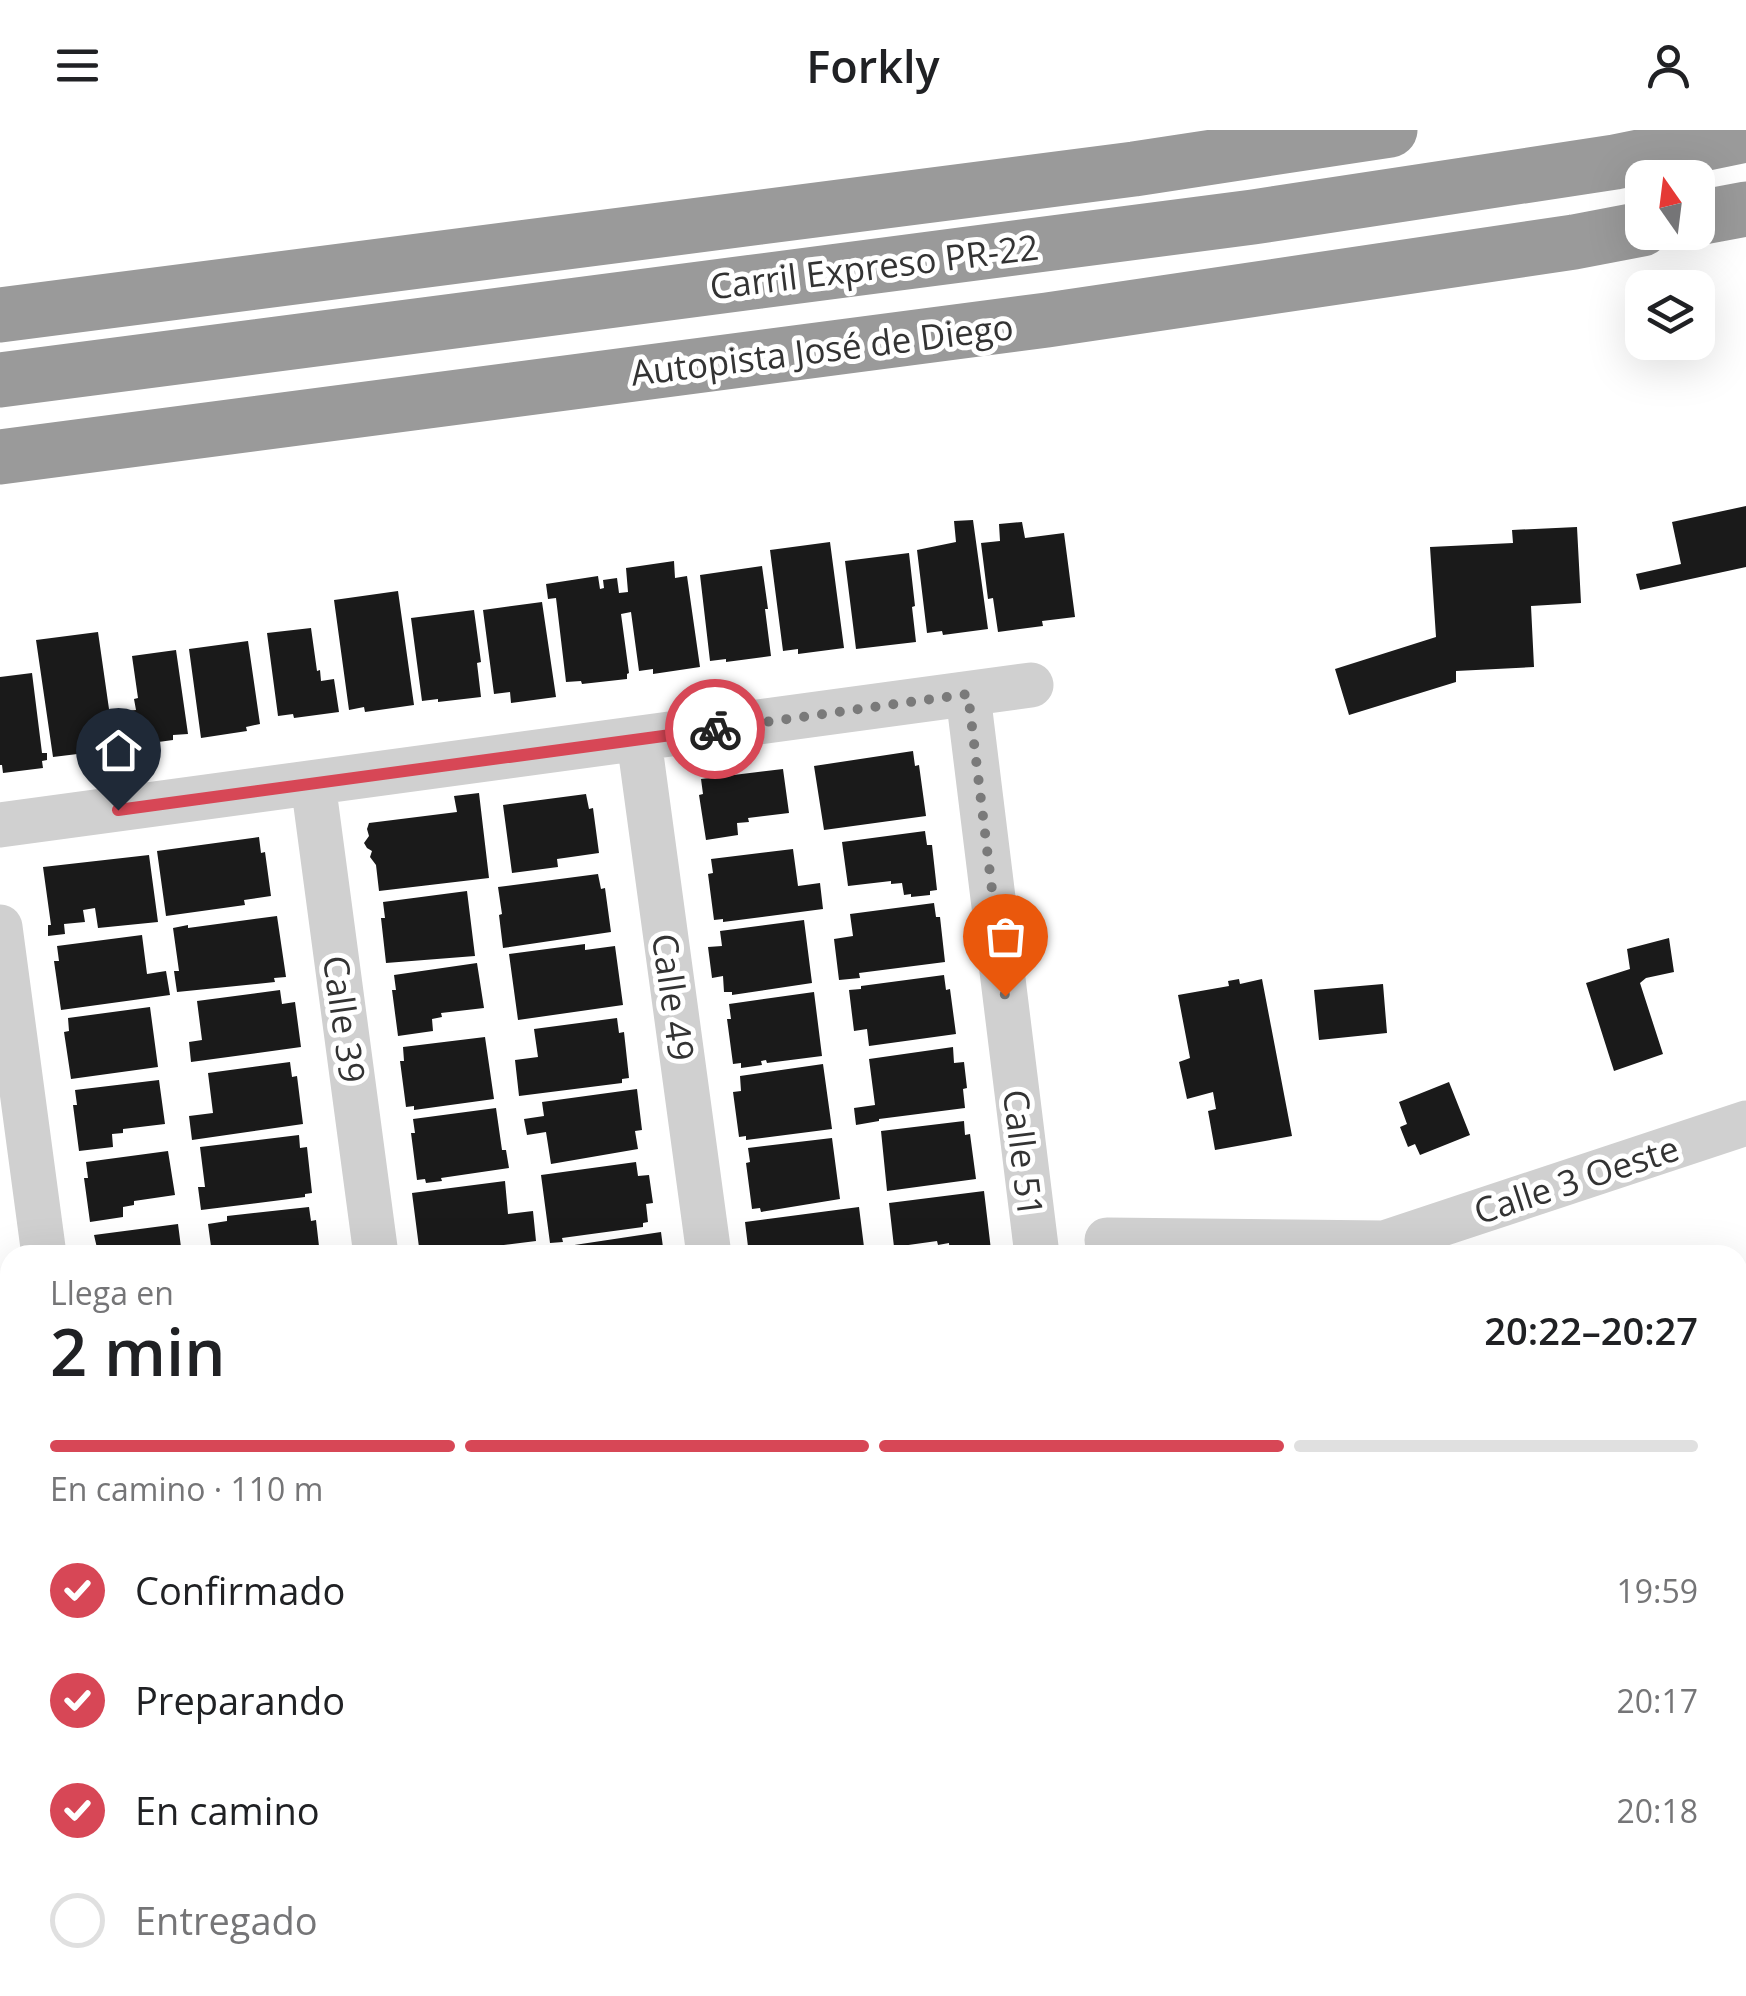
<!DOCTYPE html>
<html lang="es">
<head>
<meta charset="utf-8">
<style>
	:root { --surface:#fff; --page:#f2f2f2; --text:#202124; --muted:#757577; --line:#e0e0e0; --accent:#d74756 }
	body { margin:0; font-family:"Open Sans",sans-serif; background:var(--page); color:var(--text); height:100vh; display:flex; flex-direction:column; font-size:38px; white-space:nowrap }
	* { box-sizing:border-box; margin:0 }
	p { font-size:32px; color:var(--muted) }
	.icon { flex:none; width:55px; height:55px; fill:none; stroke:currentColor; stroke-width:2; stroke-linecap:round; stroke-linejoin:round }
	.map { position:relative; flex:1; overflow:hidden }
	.panel { position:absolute; left:0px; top:1115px; width:1748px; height:752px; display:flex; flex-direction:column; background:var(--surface); border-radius:30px 30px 0 0; box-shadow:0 10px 40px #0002 }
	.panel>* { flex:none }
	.needle { width:65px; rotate:346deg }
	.fabs { position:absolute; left:1625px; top:30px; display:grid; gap:20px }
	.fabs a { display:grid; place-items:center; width:90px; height:90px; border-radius:20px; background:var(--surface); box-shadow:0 10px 40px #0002; font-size:50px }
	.pin { position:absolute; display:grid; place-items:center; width:85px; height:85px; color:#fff; margin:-102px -42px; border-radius:50% 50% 50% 0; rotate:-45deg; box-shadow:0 0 10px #0007 }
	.pin .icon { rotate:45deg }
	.courier { position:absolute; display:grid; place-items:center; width:100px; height:100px; margin:-50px; border:8px solid #d74756; border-radius:50%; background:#fff; color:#222; box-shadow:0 2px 12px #0007 }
	.overview em { font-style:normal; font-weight:600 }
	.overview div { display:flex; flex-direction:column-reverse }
	.overview { display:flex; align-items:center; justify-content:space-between; height:170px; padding:0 50px }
	h1 { font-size:65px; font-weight:600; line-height:75px }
	.bar { display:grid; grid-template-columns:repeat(4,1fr); gap:15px 10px; align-content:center; height:120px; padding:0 50px }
	.bar i { height:12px; border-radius:8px; background:var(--line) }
	.bar .current { background:var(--accent) }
	.bar p { grid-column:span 4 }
	ol { padding:0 50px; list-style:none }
	li { display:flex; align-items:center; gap:30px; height:110px }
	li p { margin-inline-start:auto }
	li .icon { padding:10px; border-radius:50%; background:var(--accent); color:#fff; stroke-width:4 }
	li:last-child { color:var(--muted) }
	li i { width:55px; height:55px; border:5px solid var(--line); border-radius:50% }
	header { display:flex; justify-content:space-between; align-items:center; height:130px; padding:0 50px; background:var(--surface); font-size:45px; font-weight:600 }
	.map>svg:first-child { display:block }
	.building { fill:#1a1a1a }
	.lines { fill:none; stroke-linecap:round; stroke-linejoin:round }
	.street { stroke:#d0d0d0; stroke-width:45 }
	.highway { stroke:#9a9a9a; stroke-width:55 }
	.done { stroke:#7a7a7a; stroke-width:10; stroke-dasharray:0 18 }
	.route { stroke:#d74756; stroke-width:12 }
	.labels { text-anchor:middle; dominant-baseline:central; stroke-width:10; stroke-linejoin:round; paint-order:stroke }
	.street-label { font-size:35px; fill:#333; stroke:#fff }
</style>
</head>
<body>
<header><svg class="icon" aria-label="menu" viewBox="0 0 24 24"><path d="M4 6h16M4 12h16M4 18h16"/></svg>Forkly<svg class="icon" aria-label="person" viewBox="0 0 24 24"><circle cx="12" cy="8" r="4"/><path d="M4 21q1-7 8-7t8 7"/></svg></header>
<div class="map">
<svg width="1746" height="1866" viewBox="0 0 1746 1866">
	<rect width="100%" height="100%" fill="#fff"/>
	<path class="building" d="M1746,376v61l-106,23 -4,-16 45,-10 -9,-42z
		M973,390l15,109 -45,6 -1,-4 -15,2 -10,-83 39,-8 -2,-21z
		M1022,392l3,16 39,-5 11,84 -33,4 1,5 -45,6 -5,-34 -5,1 -7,-56 19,-2 -1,-17z
		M1577,397l4,76 -50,3 3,61 -78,4v11l-107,33 -14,-46 101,-32 -6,-90 83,-4 -1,-13z
		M830,412l14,106 -46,6v-5l-15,2 -13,-101z
		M909,423l6,53 -3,1 4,35 -60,7 -11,-88z
		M674,431l1,17 12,-2 13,91 -47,7v-5l-14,2 -8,-59 -10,2 8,59 -2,1v5l-45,5 -1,-3 -15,1 -10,-84 -8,1 -2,-15 52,-8 2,13 4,-1 -1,-8 14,-2 2,15 9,-1 -2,-24z
		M762,436l6,43h-3l6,47 -45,6v-3l-16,2 -10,-86z
		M398,461l16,114 -49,7 -1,-5 -15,3 -15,-110z
		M542,472l14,95 -45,6 -1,-11 -16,2 -11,-84z
		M474,480l7,52 -4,1 4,34 -43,5v-3l-16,2 -11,-83z
		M311,498l6,43 3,-1 1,11 13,-2 5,33 -45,6 -1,-4 -15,2 -11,-83z
		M98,502l16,112 -13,1 1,6 -49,6 -17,-117z
		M248,511l12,83 -14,3 1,4 -46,7 -12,-89z
		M176,520l12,84 -15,1v5l-44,6 -5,-35 12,-1 -2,-11 4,-1 -6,-42z
		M32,543l10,80h5v7l-5,1 1,7 -40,5 -1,-8h-2v-88z
		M913,621l2,15 4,-1 7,51 -102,14 -10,-64z
		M783,639l6,44 -41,5 1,4 -12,1 1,12 -32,5 -7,-45 4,-1 -2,-15z
		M479,663l10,85 -110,13 -3,-26 -6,-8 2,-6 -5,-3 -3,-5 5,-7 -2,-7 2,-6 88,-11 -3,-16z
		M586,664l3,15 4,-1 6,45 -42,6 1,8 -46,6 -9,-68z
		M925,701l2,14h5l5,45 -7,1v4l-19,2v-3l-7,1 -2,-12 -11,1v-3l-43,5 -6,-44z
		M259,707l2,16 4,-1 6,44 -27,4 1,5 -79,11 -9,-65z
		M793,719l5,37 22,-3 3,26 -100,13v-3l-9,1 -6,-46 5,-1 -2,-14z
		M149,725l9,67 -60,6 -3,-20 -12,2 2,12 -21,2 1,10 -17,2v-11h3l-8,-58z
		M598,744l3,15 4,-1 6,44 -108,16 -4,-33 3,-1 -4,-27z
		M467,761l8,65 -89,7 -5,-45h4l-2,-16z
		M934,773l2,14h4l5,45 -86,11 1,5 -21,2 -5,-41 19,-3 -3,-22z
		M277,786l9,61 -12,1 1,4 -98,10 -3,-21h5l-6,-43 15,-3v3z
		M804,790l8,63 -80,12v-3h-8l-1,-16 -11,2 -4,-31 14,-1 -2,-15z
		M142,805l5,39 19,-3 4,24 -109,15 -7,-49h5l-2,-15z
		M1669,808l5,34 -28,6 -6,5 23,71 -49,17 -28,-88 44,-14 -3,-20z
		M585,814v6l30,-4 8,59 -105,15 -9,-66z
		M477,833l7,45 -43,5 1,4 -10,2 1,12 -35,5 -6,-46h4l-2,-15z
		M944,845l2,15 4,-1 6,45 -87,12 -2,-17 -13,2 -5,-41 12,-1v-3z
		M1239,849l1,5 22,-5 30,157 -77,14 -7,-39 8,-2 -3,-17 -26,7 -8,-37 11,-4 -12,-63 51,-9 -1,-5z
		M1383,854l4,49 -68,7 -5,-50z
		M280,860l2,14 13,-2 6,45 -110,15 -2,-20 13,-2 -5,-39z
		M814,862l8,64 -55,7 -1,-3 -5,1 1,4 -21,3v-5l-8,1 -6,-45h4l-2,-15z
		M150,877l8,60 -87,12 -7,-47 5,-1 -1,-13z
		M617,888l2,15 5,-1 5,46 -7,1v4l-103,13 -4,-36 23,-3 -4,-28z
		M485,907l9,62 -80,11v-4l-8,1 -6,-46h4l-1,-14z
		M953,917l1,16 10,-1 3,26 -4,1 2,19 -86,11v2l-23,4 -2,-17 21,-3 -6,-46z
		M290,932l2,15 5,-1 6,48 -111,16 -3,-24 24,-3 -5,-40z
		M823,934l9,65 -86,11v-4l-7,1 -6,-45 8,-1 -1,-15z
		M159,950l6,44 -42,5v4l-11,1 1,13 -34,4 -6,-46h4l-2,-15z
		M1449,952l21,53 -50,20 -5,-11 -7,3 -8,-20 7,-3 -8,-22z
		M637,959l5,41 -7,1 3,18 -87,15 -5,-32 -19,3 -3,-16 20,-3 -2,-14z
		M496,978l6,42h4l3,18 -68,10 1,3 -16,2 -1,-4 -8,1 -6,-47h4l-2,-14z
		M964,991l1,14 5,-1 6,45 -89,12 -6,-60z
		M299,1005l1,13 7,-1 5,46 -7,1v3l-104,13 -3,-23h7l-5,-40z
		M832,1008l8,61 -79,13 -1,-4 -8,1 -6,-46 4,-1 -2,-14z
		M168,1021l7,44 -41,6v4l-11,2v10l-33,5 -6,-44h4l-2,-16z
		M636,1032l2,14 11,-1 4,28 -7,1 2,18 -5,1v4l-81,11 1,4 -13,1 -9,-68z
		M505,1051l3,33 25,-3 3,30 -116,14 -8,-62z
		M984,1061l7,59 -41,5 -1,-12 -11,2 -1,-4 -43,6 -5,-44z
		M309,1077l2,14 5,-1 4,35h-89v-3l-19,2 -4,-30 19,-3v-5z
		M859,1077l6,48h-116l-4,-33z
		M178,1094l4,31h-89l-1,-6 5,-1 -3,-13z
		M661,1102l3,23h-122l-1,-5z
		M0,1271h2l1,8 7,2v44l-10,1z
		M10,1331v69l-10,1v-69z
		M10,1505v34l-10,1v-34z
		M9,1731l1,35 -10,2v-35z
		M194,1858h88l1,8h-89z
		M307,1858h113l1,8h-113z
		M1124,1858h145l3,8h-147z
		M1522,1858h109l2,8h-109z"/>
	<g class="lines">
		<path class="street" d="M968,565l69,560
			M639,610l70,515
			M313,653l63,472
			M0,695l1031,-140
			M0,797l44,328
			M1107,1110l277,3 362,-120
			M0,1458l10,-2
			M0,1824l10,-1
			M142,1858l1,8
			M473,1858l1,8"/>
		<path class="highway" d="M1698,88l48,-9
			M0,185l1134,-146 256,-39
			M0,250l1253,-163 362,-55 131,-27
			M0,327l1047,-137 527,-78 68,-13"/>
	</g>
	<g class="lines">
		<path class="done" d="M715,599l253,-35 37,302"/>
		<path class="route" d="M118,680l597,-81"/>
	</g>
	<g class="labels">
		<g class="street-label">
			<text transform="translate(874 136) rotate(-7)">Carril Expreso PR-22</text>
			<text transform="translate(822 219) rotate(-7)">Autopista José de Diego</text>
			<text transform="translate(674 867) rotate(82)">Calle 49</text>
			<text transform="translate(345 889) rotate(82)">Calle 39</text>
			<text transform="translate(1024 1023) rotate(83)">Calle 51</text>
			<text transform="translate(1576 1049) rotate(-18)">Calle 3 Oeste</text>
		</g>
	</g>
</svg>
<div class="fabs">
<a><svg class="needle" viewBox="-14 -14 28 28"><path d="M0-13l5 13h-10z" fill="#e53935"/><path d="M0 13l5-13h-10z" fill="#757577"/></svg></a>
<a><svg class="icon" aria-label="layers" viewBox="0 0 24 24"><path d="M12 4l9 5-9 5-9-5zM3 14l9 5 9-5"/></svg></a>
</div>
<div class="pin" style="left:1005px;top:866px;background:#ea580c"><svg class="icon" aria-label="bag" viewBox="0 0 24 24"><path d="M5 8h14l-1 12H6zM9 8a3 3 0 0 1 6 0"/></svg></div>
<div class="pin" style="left:118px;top:680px;background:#1f2937"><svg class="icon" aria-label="home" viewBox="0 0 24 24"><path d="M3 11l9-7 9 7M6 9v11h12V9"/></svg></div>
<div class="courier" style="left:715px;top:599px"><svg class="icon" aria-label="bike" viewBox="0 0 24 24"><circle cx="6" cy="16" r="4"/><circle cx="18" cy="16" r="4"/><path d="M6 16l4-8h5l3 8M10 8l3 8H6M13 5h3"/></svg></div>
<section class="panel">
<div class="overview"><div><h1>2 min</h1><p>Llega en</p></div><em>20:22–20:27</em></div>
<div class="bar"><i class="current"></i><i class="current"></i><i class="current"></i><i></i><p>En camino · 110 m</p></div>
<ol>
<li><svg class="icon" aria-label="check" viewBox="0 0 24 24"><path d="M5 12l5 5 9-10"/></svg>Confirmado<p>19:59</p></li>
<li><svg class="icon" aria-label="check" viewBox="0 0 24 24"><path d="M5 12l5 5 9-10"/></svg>Preparando<p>20:17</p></li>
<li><svg class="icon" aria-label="check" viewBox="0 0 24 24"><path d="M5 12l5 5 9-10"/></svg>En camino<p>20:18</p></li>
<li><i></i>Entregado</li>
</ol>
</section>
</div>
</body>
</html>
